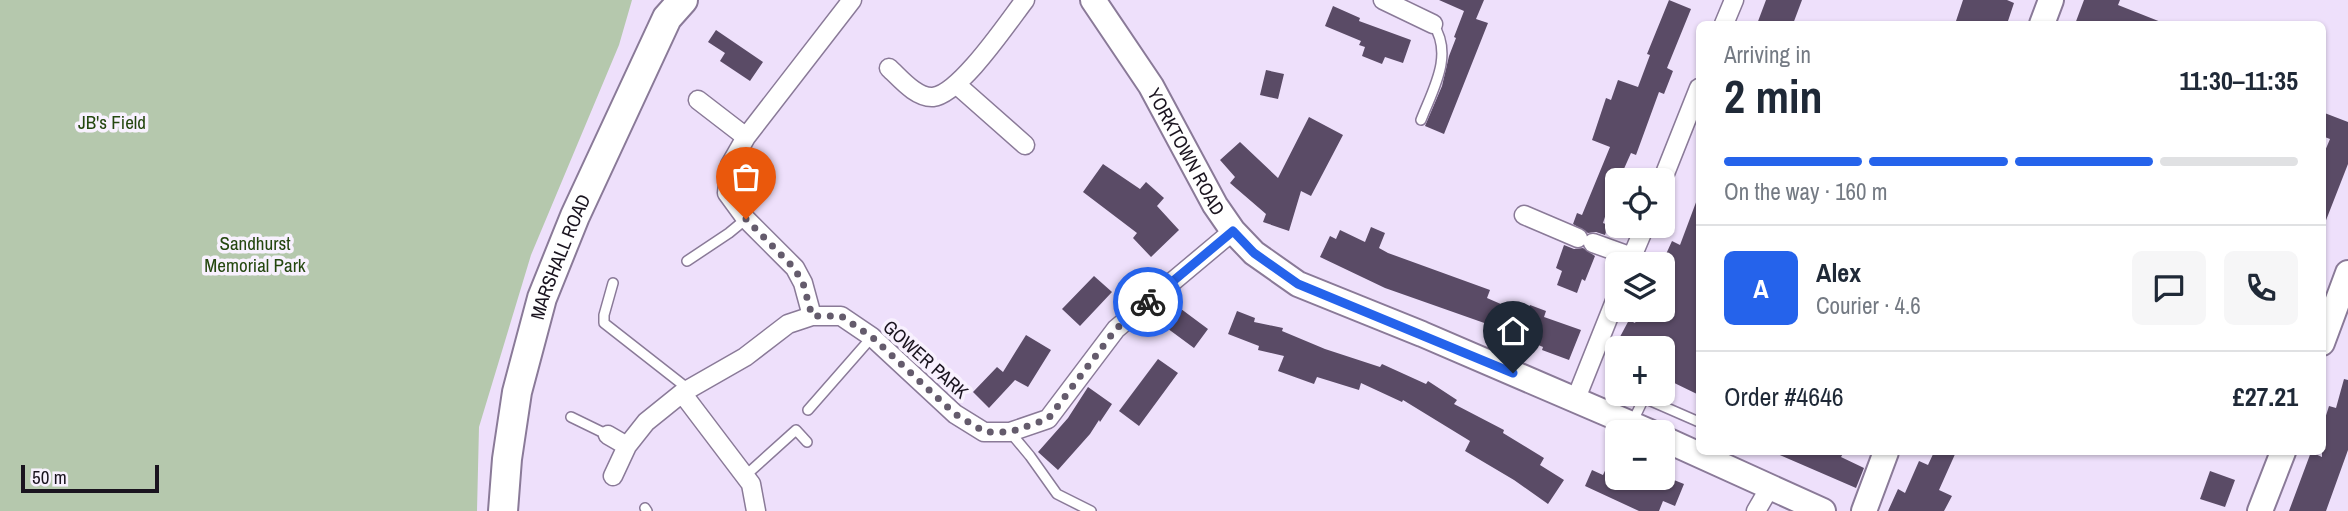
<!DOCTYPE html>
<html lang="en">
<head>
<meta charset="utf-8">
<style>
	:root { --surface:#fff; --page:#f6f6f7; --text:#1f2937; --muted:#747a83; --line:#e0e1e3; --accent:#2563eb }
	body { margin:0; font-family:"Archivo Narrow",sans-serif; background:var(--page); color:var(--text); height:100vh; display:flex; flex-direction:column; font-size:26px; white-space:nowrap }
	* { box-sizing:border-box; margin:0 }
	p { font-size:23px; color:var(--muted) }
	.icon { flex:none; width:38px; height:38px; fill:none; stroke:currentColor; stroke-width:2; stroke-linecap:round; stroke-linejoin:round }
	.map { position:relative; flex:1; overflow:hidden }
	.details { position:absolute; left:1696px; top:21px; width:630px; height:434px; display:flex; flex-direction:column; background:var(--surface); border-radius:10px; box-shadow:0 2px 5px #0004 }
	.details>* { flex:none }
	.controls { position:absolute; left:1605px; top:168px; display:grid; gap:14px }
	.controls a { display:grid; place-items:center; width:70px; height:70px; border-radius:10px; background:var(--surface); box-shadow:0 2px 5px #0004; font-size:35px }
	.scale { position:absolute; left:21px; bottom:18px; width:138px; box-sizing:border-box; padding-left:7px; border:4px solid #1a141f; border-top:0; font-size:19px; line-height:24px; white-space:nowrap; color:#1a141f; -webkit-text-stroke:5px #f8f1fe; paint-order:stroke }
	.pin { position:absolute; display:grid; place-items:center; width:60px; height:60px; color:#fff; margin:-72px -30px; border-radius:50% 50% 50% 0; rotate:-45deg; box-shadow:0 0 7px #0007 }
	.pin .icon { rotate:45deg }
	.courier { position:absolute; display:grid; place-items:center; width:70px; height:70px; margin:-35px; border:5px solid #2563eb; border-radius:50%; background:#fff; color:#222; box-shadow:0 2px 9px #0007 }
	.head em { font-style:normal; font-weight:700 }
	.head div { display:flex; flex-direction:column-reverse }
	.head { display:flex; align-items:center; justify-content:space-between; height:119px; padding:0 28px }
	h1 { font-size:46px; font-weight:700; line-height:52px }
	.bar { display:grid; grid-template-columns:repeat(4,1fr); gap:10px 7px; align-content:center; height:84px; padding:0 28px }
	.bar i { height:9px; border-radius:5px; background:var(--line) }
	.bar .on { background:var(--accent) }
	.bar p { grid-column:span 4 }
	.line { display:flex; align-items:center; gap:18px; padding:0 28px; border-top:2px solid var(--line) }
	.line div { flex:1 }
	.round { display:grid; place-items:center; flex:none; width:74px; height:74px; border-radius:10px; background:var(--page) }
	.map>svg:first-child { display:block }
	.green { fill:#b5c8ad }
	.building { fill:#5a4b66 }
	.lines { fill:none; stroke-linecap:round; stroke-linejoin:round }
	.lane-casing { stroke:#8a7a98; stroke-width:12 }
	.street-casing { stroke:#8a7a98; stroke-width:21 }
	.secondary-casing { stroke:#8a7a98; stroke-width:28 }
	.primary-casing { stroke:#8a7a98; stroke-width:32 }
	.lane { stroke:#fff; stroke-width:9 }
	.street { stroke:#fff; stroke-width:18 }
	.secondary { stroke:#fff; stroke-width:24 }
	.primary { stroke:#fff; stroke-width:28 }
	.done { stroke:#645b6c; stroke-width:7; stroke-dasharray:0 12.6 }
	.route { stroke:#2563eb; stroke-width:9 }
	.labels { text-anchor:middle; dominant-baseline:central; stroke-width:7; stroke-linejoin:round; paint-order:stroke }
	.park-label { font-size:19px; fill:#24470f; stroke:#f8f1fe }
	.street-label { font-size:19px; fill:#1a141f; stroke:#f8f1fe }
</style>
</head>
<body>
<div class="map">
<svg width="2348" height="511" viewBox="0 0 2348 511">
	<rect width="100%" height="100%" fill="#eee0fb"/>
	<path class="green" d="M0,0h632l-13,45 -88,210 -52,172 -2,84h-477z"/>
	<path class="building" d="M1439,0h45l-8,19 12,4 -44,111 -19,-8 17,-40 7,-30 7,-18 -2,-1 10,-26z
		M1669,0l22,9 -24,59 6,3 -9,23 -5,-2 -23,63 -5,-2 -12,27h-2l-14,43 5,2 -3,10 -9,-3 -8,1 -15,-9 4,-11 5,2 28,-68 -18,-7 14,-42 5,2 7,-20 20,7 12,-32 -3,-1z
		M1766,0h36l-9,24h-36z
		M1963,0h44l7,3 -7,21h-52z
		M2084,0h36l-2,5 48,19h-91z
		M1333,6l27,12 -1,3 52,19 -8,23 -18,-6 -3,7 -20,-8 3,-9 -6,-2 2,-4 -36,-15z
		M716,30l47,32 -13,19 -30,-20 5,-8 -17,-11z
		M1266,70l18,4 -6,25 -18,-4z
		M2322,112l26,10v42l-25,64 -1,-70 8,-19 -8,-3z
		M1309,117l34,18 -32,61 -10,-5 -12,40 -26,-9 3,-8 -36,-31 5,-6 -15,-17 20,-18 38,36z
		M1103,164l37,25 6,-7 18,16 -7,8 22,24 -28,27 -18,-19 4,-5 -54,-41z
		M1698,197h1v198l-37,-18v-29h-48l15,-28 6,3 6,-13h21v-47l10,-22 8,4z
		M1371,227l14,6 -6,15 9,5 102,37 -3,8 39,17 4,-10 16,6 -2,6 37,13 -12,30 -27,-10 1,-3 -53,-22 -105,-37 -65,-31 10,-21 6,3 4,-9 25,12z
		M1564,245l10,4 9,-1 12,8 -10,25 -3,-2 -5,14 -20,-8 5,-14 -6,-3z
		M1094,276l18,16 -32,34 -18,-17z
		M1169,300l39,29 -14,19 -42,-31z
		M1237,311l18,7 -1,4 29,6 -1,3 43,18 55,18 2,-3 44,20 2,-3 29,19 -3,4 50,26 -1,3 41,25 -4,7 24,15 -16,24 -34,-24 -49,-29 5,-10 -67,-41 -1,2 -41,-19 -2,7 -42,-13 -3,7 -36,-13 6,-15 -26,-6 1,-4 -31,-12z
		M1026,335l25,15 -23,37 -13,-7 -26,28 -16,-16 24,-25 6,5z
		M1158,359l20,14 -39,53 -20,-15z
		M2344,379l4,1v70l-22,61h-37l22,-59 11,5v-29l7,-22 7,2z
		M1088,387l24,17 -12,18 -1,-2 -9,14 -32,36 -20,-18 30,-34z
		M1617,445v33h52l15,6 -9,22 -12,-5 -4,10h-20l-54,-25 7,-16 11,5z
		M1773,452h71l-3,5 23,11 -8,20z
		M1934,452h22l-17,38 13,6 -8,15h-56l10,-22 7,4 14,-32 9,4z
		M2210,471l25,9 -10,27 -25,-8z"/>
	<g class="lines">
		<g class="lane-casing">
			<path id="lane" d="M1421,120c12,-31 33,-65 12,-96
				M687,261l42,-28 17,-14
				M613,283l-9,32v8l83,65
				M808,410l64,-73
				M571,417l37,18
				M1633,421l11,-23 55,24
				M1010,432l20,24 27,38 34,17
				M745,476l51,-46 11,12
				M645,508l2,3"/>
		</g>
		<g class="street-casing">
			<path id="street" d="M1383,0l50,24
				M1724,24l10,-24
				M889,68c11,10 27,30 44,29 27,-3 75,-75 92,-97
				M956,84l69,61
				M698,100l48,37
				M1662,181l37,-93
				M1524,215l54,23
				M1593,243l39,14
				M1629,264l16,-38
				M812,316l-9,-33 -8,-15 -49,-49 -19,-26 3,-28 16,-28 106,-137
				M682,393l69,91 5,27
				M1575,401l42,-105
				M608,435l19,11
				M613,476l14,-30 19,-24 36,-29 63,-36 43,-33 24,-8h29l31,21 83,77 29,18h26l38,-13 68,-90 117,-98
				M1756,511l14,-24"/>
		</g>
		<g class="secondary-casing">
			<g id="secondary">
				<path id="s1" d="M1093,0l58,86 64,119 18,26 21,22 44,31 124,50 228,98"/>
				<path d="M2042,24l9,-24"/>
				<path d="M2322,343l26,-70"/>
				<path d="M1662,438l161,73"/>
				<path d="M1864,511l22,-59"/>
				<path d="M2260,511l23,-59"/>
			</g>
		</g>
		<g class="primary-casing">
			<g id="primary">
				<path id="s2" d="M503,511l4,-52 10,-67 25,-94 33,-82 92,-198 16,-18"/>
			</g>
		</g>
		<use href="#lane" class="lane"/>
		<use href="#street" class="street"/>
		<use href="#secondary" class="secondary"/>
		<use href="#primary" class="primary"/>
	</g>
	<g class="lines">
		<path class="done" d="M746,219l48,49 9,15 9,33h29l31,21 83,77 30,18h25l38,-13 68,-90 32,-27"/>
		<path class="route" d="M1148,302l85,-71 21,22 44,31 215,89"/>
	</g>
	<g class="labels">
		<g class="park-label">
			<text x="112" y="122">JB's Field</text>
			<text x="255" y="243">Sandhurst<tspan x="255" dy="22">Memorial Park</tspan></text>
		</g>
		<g class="street-label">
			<text stroke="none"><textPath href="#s1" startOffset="178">YORKTOWN ROAD</textPath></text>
			<text stroke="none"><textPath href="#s2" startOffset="262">MARSHALL ROAD</textPath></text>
			<text transform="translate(926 359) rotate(42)">GOWER PARK</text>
		</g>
	</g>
</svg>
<div class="controls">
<a><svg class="icon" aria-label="locate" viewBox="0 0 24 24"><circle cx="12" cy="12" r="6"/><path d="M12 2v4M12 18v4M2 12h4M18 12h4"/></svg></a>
<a><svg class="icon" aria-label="layers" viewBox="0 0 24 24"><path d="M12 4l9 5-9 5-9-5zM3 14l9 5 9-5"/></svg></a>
<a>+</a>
<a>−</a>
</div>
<div class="scale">50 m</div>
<div class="pin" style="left:746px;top:219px;background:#ea580c"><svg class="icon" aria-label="bag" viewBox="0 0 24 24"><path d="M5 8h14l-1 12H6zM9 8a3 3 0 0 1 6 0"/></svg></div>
<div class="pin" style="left:1513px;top:373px;background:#1f2937"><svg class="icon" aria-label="home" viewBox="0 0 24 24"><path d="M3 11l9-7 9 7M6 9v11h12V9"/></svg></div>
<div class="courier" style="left:1148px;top:302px"><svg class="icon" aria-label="bike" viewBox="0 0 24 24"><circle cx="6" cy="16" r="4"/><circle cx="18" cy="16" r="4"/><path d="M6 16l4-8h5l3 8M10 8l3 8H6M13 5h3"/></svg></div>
<section class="details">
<div class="head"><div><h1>2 min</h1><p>Arriving in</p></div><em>11:30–11:35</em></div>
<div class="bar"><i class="on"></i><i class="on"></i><i class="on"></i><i></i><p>On the way · 160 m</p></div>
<div class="line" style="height:126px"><b class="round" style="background:var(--accent);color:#fff">A</b><div><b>Alex</b><p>Courier · 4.6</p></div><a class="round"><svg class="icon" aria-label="chat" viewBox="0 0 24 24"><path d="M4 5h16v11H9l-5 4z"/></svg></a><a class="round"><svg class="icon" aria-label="phone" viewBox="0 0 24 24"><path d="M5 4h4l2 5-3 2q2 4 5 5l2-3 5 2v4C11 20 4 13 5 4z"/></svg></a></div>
<div class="line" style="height:91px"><div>Order #4646</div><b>£27.21</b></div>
</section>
</div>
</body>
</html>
